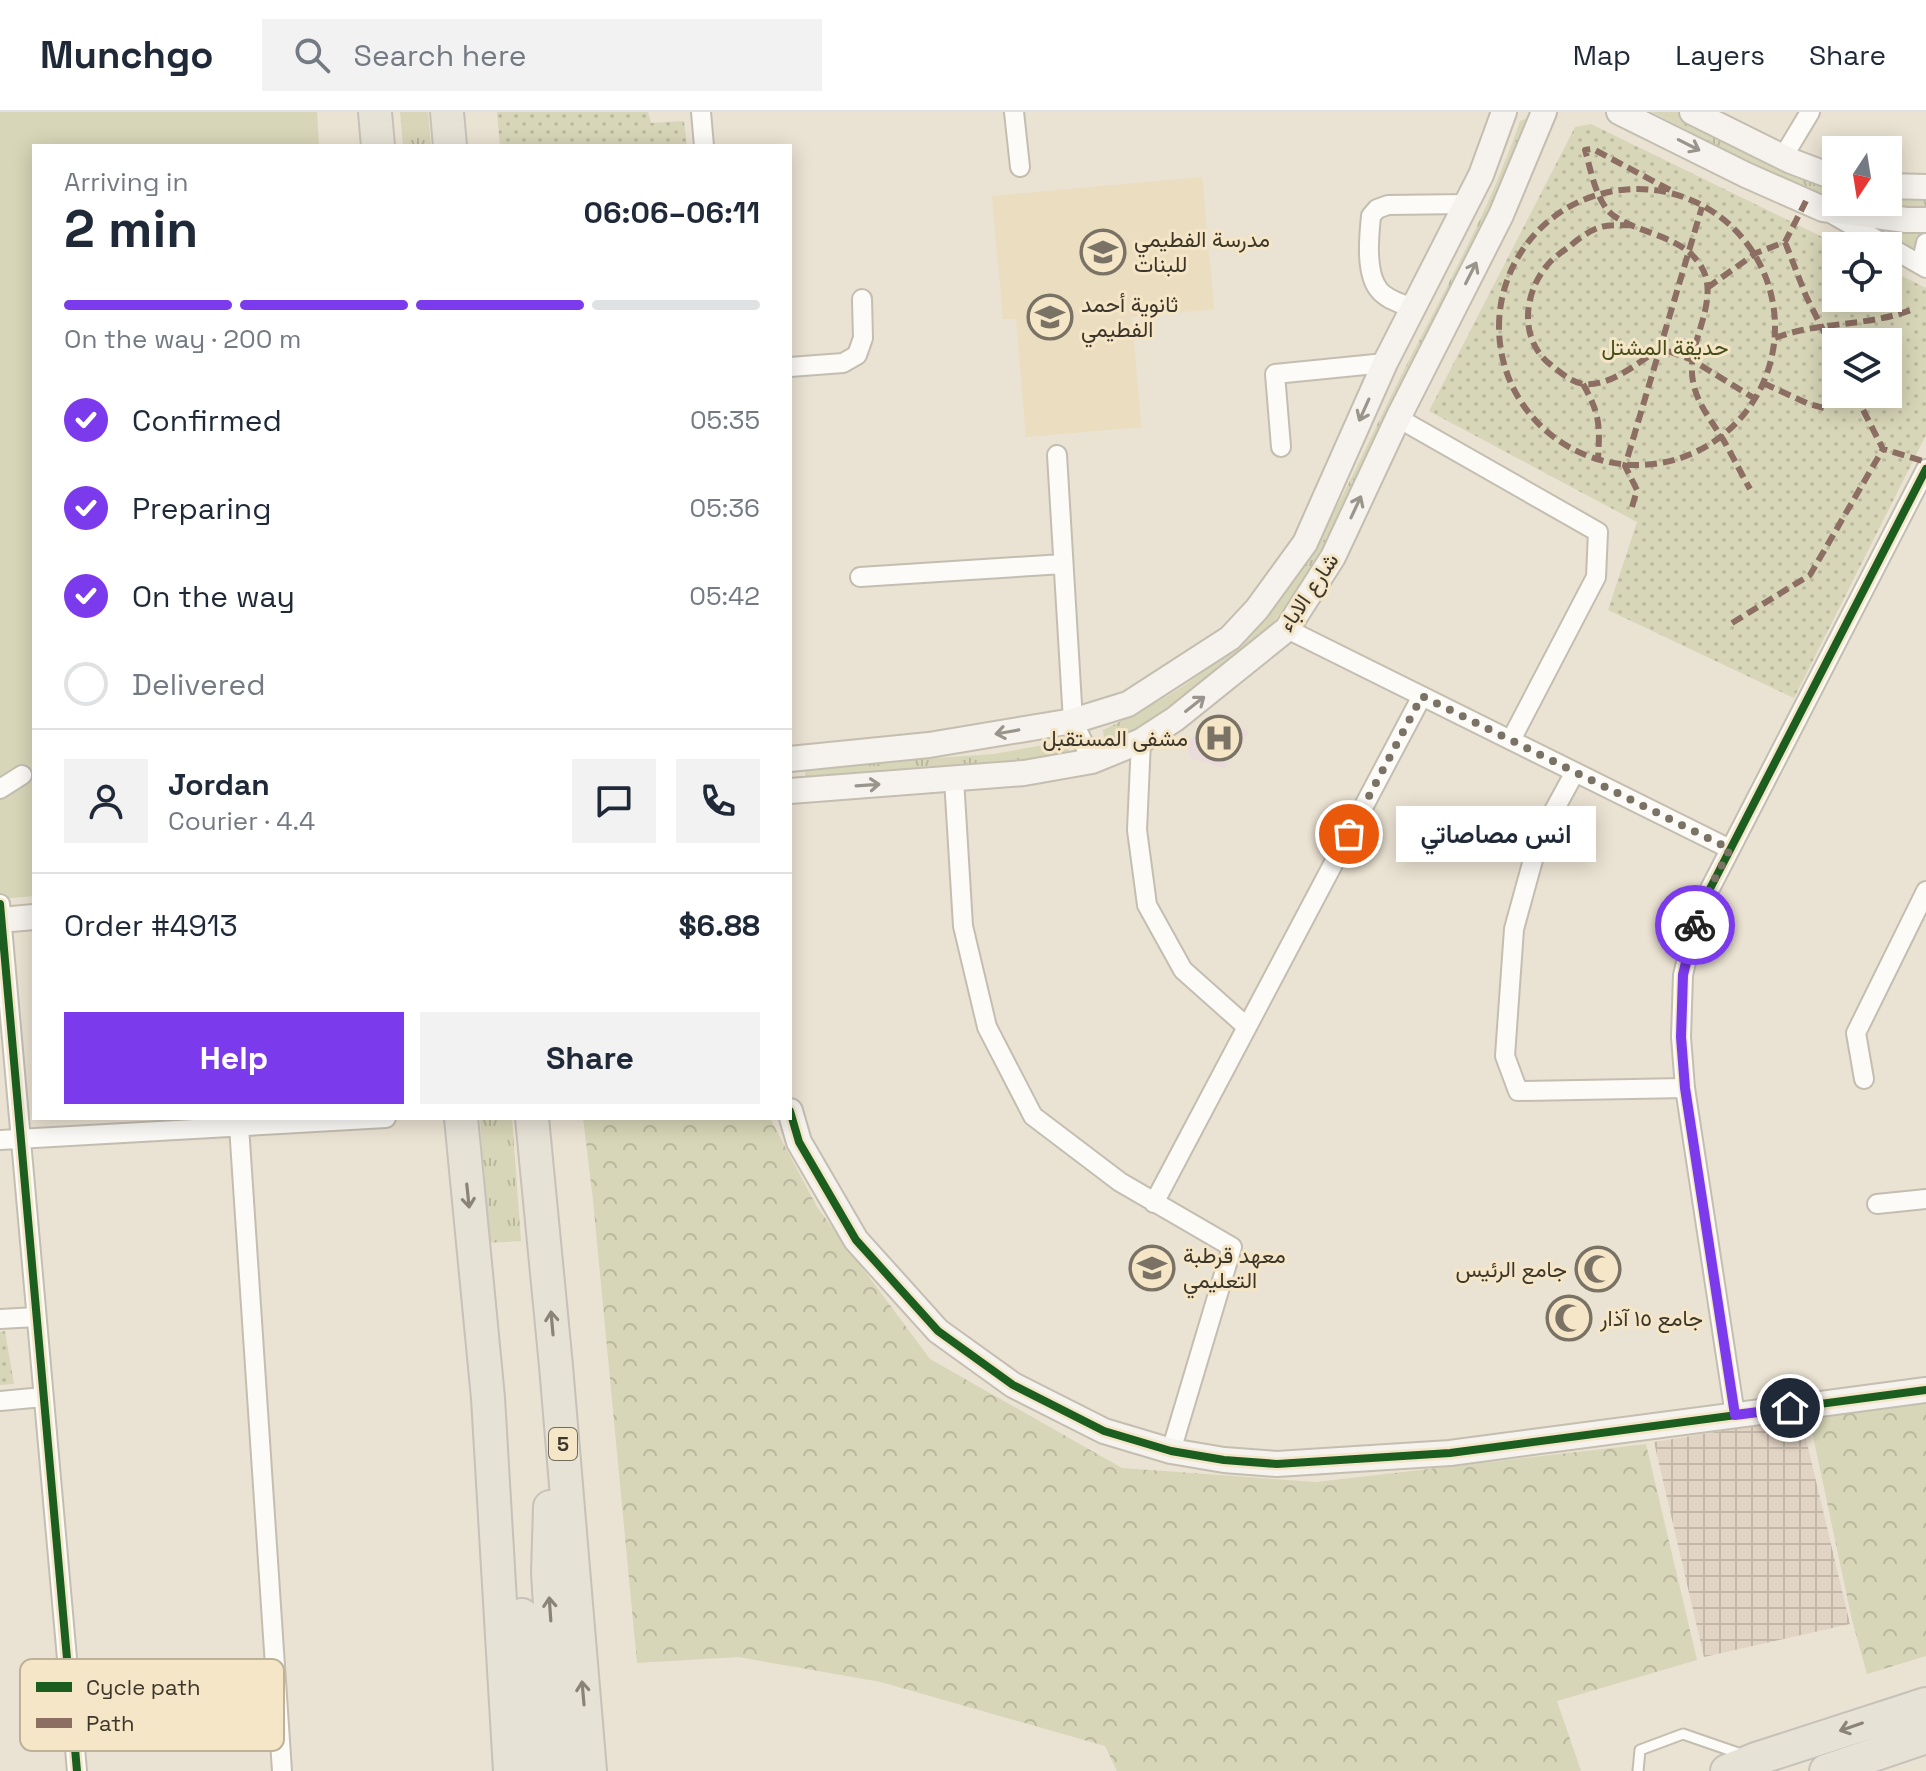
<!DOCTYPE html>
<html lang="en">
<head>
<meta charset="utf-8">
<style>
	:root { --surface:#fff; --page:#f2f2f3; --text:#1f2937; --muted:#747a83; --line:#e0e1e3; --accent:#7c3aed }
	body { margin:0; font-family:"Space Grotesk",Vazirmatn,sans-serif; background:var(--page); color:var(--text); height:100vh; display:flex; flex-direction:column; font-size:30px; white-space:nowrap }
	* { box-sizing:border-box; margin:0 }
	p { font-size:26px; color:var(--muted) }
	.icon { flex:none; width:44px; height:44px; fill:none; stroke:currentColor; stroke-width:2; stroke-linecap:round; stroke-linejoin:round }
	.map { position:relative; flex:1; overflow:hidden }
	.panel { position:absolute; left:32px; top:32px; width:760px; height:976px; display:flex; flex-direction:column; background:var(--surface); border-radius:0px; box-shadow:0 4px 20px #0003 }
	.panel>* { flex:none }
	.needle { width:52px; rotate:192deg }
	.controls { position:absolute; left:1822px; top:24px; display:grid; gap:16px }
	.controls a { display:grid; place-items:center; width:80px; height:80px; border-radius:0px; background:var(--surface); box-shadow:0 4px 20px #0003; font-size:40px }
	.pin { position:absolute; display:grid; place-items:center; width:68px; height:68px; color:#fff; margin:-34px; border:4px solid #fff; border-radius:50%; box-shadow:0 2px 8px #0007 }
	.courier { position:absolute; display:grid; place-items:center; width:80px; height:80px; margin:-40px; border:6px solid #7c3aed; border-radius:50%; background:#fff; color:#222; box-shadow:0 2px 10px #0007 }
	.bubble { position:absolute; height:56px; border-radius:0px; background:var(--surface); box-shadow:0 4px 20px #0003; font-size:26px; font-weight:600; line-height:56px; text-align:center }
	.overview em { font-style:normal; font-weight:600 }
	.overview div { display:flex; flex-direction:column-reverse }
	.overview { display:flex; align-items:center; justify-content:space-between; height:136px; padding:0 32px }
	h1 { font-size:52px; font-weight:600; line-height:60px }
	.bar { display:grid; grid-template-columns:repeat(4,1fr); gap:12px 8px; align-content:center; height:96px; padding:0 32px }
	.bar i { height:10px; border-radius:6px; background:var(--line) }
	.bar .active { background:var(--accent) }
	.bar p { grid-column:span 4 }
	.line { display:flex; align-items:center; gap:20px; padding:0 32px; border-top:2px solid var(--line) }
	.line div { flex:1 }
	.round { display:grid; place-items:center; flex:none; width:84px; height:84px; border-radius:0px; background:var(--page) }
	ol { padding:0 32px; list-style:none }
	li { display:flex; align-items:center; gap:24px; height:88px }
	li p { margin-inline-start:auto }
	li .icon { padding:8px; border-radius:50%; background:var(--accent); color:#fff; stroke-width:4 }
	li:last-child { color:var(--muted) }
	li i { width:44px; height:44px; border:4px solid var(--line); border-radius:50% }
	.cta { display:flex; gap:16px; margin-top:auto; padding:16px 32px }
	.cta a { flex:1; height:92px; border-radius:0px; background:var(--accent); color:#fff; font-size:32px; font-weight:600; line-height:92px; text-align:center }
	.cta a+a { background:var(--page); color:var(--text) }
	header { display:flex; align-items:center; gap:48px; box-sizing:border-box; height:112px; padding:0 40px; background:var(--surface); border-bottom:2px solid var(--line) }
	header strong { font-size:38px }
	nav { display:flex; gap:44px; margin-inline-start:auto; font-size:28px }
	.search { width:560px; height:72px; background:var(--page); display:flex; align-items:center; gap:20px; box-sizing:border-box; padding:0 28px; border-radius:0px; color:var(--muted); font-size:30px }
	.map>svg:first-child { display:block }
	.built { fill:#eaddc0 }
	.industrial { fill:url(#industrial-grid) }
	.medical { fill:#ebdbdc }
	.grass { fill:url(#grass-tufts) }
	.forest { fill:url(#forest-crowns) }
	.park { fill:url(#park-dots); fill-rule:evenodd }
	.garden { fill:#d7d6b8 }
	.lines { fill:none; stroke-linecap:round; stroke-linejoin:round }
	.lane-casing { stroke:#c4beb1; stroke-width:13 }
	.street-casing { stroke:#c4beb1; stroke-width:22 }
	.secondary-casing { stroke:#c4beb1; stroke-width:28 }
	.highway-casing { stroke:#c6c1b9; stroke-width:36 }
	.lane { stroke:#fcfbf8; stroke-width:9 }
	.street { stroke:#fcfbf8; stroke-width:18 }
	.secondary { stroke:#f6f3ee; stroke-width:24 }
	.highway { stroke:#e7e2d6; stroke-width:32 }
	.quiet { stroke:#8d6e63; stroke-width:6; stroke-dasharray:12 6; stroke-linecap:butt }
	.cycleway-casing { stroke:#f4e6c7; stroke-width:13 }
	.cycleway { stroke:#1b5e20; stroke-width:8 }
	.oneway { stroke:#9a958c }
	.oneway2 { stroke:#8a8478 }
	.done { stroke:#7a7365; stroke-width:8; stroke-dasharray:0 14.4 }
	.route { stroke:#7c3aed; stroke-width:10 }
	.labels { text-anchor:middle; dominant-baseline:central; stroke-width:6; stroke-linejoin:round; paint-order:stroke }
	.shield { fill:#f4e6c7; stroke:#746c5a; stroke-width:2 }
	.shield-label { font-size:20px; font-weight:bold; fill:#3d372b }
	.poi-label { font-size:22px; fill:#3d372b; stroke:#f4e6c7; text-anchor:start }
	.park-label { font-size:22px; fill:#484e1a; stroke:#f4e6c7 }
	.street-label { font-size:22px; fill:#3d372b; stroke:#f4e6c7 }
	.key { fill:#f4e6c7; stroke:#bdb298; stroke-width:2 }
	.key-label { font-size:22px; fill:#3d372b }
</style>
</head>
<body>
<header>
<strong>Munchgo</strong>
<div class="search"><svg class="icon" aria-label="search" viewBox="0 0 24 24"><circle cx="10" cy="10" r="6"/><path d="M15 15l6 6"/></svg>Search here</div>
<nav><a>Map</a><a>Layers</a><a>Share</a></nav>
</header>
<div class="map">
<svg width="1926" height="1659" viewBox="0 0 1926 1659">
	<defs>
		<pattern id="industrial-grid" width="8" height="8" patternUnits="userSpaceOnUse" patternTransform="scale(2)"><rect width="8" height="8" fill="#e2d4c4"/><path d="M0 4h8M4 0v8" fill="none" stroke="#c3b7a9"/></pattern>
		<pattern id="grass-tufts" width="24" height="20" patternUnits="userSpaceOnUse" patternTransform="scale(2)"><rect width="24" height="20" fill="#d7d6b8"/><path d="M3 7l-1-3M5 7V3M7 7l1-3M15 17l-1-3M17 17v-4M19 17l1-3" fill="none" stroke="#b9b89e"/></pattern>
		<pattern id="forest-crowns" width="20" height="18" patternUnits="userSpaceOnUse" patternTransform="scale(2)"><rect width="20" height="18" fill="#d7d6b8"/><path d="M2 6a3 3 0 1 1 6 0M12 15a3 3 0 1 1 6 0" fill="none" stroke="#b9b89e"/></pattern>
		<pattern id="park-dots" width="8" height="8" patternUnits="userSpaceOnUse" patternTransform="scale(2)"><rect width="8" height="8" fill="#d7d6b8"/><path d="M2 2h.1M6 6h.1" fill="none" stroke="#b9b89e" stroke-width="1.8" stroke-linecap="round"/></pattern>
	</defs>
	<rect width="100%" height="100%" fill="#eae2d2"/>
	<path class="built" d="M1202,65l12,132 -82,8 9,110 -115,10 -10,-118h-13l-11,-123z"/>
	<path class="industrial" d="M1801,1306l49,206 -146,33 -50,-215z"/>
	<path class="medical" d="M1225,600l24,21 -25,35 -33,-10 -5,-15z"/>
	<path class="grass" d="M400,0h28l3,34h-28z
		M1652,0h34l150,76v12l-32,-9z
		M1531,5v13l-206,423 -58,78 -73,63 -59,37 -30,13 -2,-14c62,-30 105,-55 153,-106 64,-67 100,-158 141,-240 43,-86 92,-171 123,-263z
		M1888,84l38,1v14l-81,-9h43z
		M1880,121h42l-7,17z
		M1066,629l4,14 -75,11 -189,13 -2,-12 190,-13z
		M480,1006h32l9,123 -34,2z"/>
	<path class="forest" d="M583,1006h187l47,89 113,152 192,109 194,14 330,-38 51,216 -140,41 24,70h-464l-12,-25 -224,-64 -143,-25 -101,6 -44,-463z
		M1926,1290v254l-59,18 -15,-54 -43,-203z"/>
	<path class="park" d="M497,0h151l3,11 33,-2 3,25h-187z
		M1591,12l250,122h-5v52h52v-29l38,19v147l-132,263 -186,-88 29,-88 -208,-111 146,-284zM1836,230h52v52h-52z
		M5,1219l9,53 -14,1v-53z"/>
	<path class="garden" d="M0,0h317l2,34h-285v750l-34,3z"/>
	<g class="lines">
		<g class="lane-casing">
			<path id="lane" d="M1638,1659l2,-21 43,-16 58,20"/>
		</g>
		<g class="street-casing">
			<path id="street" d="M701,0l3,34
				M1014,0l6,55
				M1783,45l27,-45
				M1832,102l94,54
				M1921,152l5,-21
				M1412,196c-11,-5 -25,-8 -33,-18 -14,-17 -10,-54 -8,-74l6,-7 11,-4 78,-1
				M790,255l53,-4 14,-8 6,-17 -1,-39
				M1398,306l200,114 -2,45 -85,163
				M1281,335l-6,-73 110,-11
				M1057,343l16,266 19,40
				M860,465l203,-13
				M1287,517l443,220
				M1141,629l-4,89 10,75 36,65 64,57
				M1575,660l-36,66 -25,91 -9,127 13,35 167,-3
				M954,667l9,147 24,101 46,89 87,66 112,65 -61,204
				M0,677l22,-14
				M0,792l77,867
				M1864,967l-8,-46 70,-142
				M239,1014l43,645
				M0,1028l386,-22
				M1154,1091l268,-507
				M1877,1092l49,-5
				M0,1207l36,-2
				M0,1289l43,-4
				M1735,1303l-50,-327 -4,-51 2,-62 15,-63 228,-443"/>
		</g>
		<g class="secondary-casing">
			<path id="secondary" d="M1619,0l127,63 77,34 83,11h20
				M1692,0l99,49 45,17
				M1888,74l38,1
				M790,647l139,-14 144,-24 55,-17 102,-66 27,-29 48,-66 80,-180 96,-188 23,-63
				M790,679l234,-18 68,-12 49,-20 34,-22 112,-90 46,-72 65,-139 103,-203 43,-103
				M0,808l34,-3
				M790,999l9,31 57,98 82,91 75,54 91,46 67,20 53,9 53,4 173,-11 476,-63"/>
		</g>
		<g class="highway-casing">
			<path id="highway" d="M375,0l3,34
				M447,0l3,34
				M461,1006l27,280 22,373
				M532,1006l24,248 34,405
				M550,1395l-2,66 12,198
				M522,1503l13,156
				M1727,1659l29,-12 170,-55
				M1826,1659l100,-34"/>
		</g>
		<use href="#lane" class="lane"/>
		<use href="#street" class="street"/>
		<use href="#secondary" class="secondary"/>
		<use href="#highway" class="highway"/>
		<path class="quiet" d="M1499 215a138 138 0 1 1 276 0a138 138 0 1 1-276 0Z
			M1670,78l-77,-41 -8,1c6,20 11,53 29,66 26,18 65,19 85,47 22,30 -5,70 -7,101 -2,32 16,51 32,77 9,16 17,32 26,48
			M1632,113c-10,1 -22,-1 -31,2 -11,3 -23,12 -31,19 -7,5 -14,10 -20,16 -27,29 -32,78 1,103 9,7 20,17 32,19 28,3 56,-22 77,-36l32,12 65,40
			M1785,130l21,54 30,60
			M1707,176l49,-35 29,-11 21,-41
			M1775,226c44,-17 91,-11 136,-28
			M1763,271l46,21 15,4 9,-6 3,-14
			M1583,272c17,30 17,41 15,75
			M1855,282l28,55 43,13
			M1632,395l5,-17 -12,-24 77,-259
			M1732,511l78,-48 73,-126"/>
		<g class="cycleway-casing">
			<path id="cycleway" d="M0,792l77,867
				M790,999l9,31 57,98 82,91 75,54 91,46 67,20 53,9 53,4 173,-11 476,-63
				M1735,1303l-50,-327 -4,-51 2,-62 15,-63 228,-443"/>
		</g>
		<use href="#cycleway" class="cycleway"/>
	</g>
	<defs><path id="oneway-shaft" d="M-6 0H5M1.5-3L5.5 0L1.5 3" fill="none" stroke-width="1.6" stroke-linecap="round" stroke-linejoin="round" transform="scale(2)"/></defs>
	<g class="oneway">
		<use href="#oneway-shaft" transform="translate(1689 33) rotate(27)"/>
		<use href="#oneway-shaft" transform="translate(1471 161) rotate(-63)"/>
		<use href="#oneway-shaft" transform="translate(1364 298) rotate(114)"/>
		<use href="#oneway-shaft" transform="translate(1356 395) rotate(-65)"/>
		<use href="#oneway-shaft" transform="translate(1195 592) rotate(-38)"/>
		<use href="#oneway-shaft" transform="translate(1007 620) rotate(170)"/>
		<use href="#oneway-shaft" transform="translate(868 673) rotate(-4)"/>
	</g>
	<g class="oneway2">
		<use href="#oneway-shaft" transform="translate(468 1084) rotate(84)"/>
		<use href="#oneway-shaft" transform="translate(552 1211) rotate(-95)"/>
		<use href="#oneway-shaft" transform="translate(550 1497) rotate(-94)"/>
		<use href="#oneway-shaft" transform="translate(583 1581) rotate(-95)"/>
		<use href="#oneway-shaft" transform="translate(1851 1615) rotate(161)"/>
	</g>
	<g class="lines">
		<path class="done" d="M1349,722l73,-138 308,153 -32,63 -3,13"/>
		<path class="route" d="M1695,813l-12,50 -2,62 4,51 50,327 55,-7"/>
	</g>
	<defs>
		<g id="school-ring" transform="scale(2.3)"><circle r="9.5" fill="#f4e6c7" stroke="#7a7365" stroke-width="1.5"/><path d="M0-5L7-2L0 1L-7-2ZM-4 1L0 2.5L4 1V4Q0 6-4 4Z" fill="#7a7365"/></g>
		<g id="hospital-ring" transform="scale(2.3)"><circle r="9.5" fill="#f4e6c7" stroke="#7a7365" stroke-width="1.5"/><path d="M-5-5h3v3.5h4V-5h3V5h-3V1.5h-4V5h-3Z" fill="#7a7365"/></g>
		<g id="mosque-ring" transform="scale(2.3)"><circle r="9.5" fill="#f4e6c7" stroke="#7a7365" stroke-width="1.5"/><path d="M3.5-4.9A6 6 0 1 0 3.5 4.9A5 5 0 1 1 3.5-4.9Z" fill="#7a7365"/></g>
	</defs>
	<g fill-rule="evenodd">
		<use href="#school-ring" x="1103" y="140"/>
		<use href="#school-ring" x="1050" y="205"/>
		<use href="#hospital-ring" x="1219" y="626"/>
		<use href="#school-ring" x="1152" y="1156"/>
		<use href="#mosque-ring" x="1598" y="1157"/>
		<use href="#mosque-ring" x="1569" y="1206"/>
	</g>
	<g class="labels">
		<rect class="shield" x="549" y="1316" width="28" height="32" rx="6"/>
		<g class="shield-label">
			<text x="563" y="1332">5</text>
		</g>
		<g class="poi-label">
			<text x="1134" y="127">مدرسة الفطيمي<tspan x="1134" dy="25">للبنات</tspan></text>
			<text x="1081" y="192">ثانوية أحمد<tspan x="1081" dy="25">الفطيمي</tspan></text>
			<text x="1188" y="626" text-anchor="end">مشفى المستقبل</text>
			<text x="1183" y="1143">معهد قرطبة<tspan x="1183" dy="25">التعليمي</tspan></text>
			<text x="1567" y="1157" text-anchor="end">جامع الرئيس</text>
			<text x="1600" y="1206">جامع ١٥ آذار</text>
		</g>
		<g class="park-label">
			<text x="1665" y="235">حديقة المشتل</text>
		</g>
		<g class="street-label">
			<text transform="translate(1308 480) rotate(-56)">شارع الاباء</text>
		</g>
	</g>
	<rect x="20" y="1547" width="264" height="92" rx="12" class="key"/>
	<rect x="36" y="1570" width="36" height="10" fill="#1b5e20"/>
	<rect x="36" y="1606" width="36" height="10" fill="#8d6e63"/>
	<g class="key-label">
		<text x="86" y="1583">Cycle path</text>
		<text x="86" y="1619">Path</text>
	</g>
</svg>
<div class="controls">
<a><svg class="needle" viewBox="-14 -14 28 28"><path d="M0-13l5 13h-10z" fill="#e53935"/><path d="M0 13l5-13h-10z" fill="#747a83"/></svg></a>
<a><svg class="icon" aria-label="locate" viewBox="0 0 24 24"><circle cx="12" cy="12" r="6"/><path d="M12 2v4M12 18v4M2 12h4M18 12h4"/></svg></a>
<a><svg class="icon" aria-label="layers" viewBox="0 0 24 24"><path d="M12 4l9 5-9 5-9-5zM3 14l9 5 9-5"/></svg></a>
</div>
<div class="pin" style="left:1349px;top:722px;background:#ea580c"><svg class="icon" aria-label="bag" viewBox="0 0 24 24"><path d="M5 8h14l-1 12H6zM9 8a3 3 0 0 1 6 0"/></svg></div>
<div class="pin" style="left:1790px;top:1296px;background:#1f2937"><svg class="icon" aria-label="home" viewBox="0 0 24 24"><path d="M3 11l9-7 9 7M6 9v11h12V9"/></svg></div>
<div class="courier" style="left:1695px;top:813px"><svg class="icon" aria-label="bike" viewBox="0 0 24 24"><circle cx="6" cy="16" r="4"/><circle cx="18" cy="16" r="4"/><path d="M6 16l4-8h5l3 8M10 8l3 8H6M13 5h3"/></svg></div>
<div class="bubble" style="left:1396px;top:694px;width:200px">انس مصاصاتي</div>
<section class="panel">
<div class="overview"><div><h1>2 min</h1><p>Arriving in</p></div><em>06:06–06:11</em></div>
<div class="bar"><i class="active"></i><i class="active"></i><i class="active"></i><i></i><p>On the way · 200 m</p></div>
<ol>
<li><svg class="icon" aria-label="check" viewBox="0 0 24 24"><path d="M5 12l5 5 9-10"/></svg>Confirmed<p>05:35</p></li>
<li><svg class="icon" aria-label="check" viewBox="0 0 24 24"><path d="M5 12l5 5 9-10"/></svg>Preparing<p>05:36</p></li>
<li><svg class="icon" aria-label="check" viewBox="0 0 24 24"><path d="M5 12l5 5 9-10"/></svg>On the way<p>05:42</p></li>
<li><i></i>Delivered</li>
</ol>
<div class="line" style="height:144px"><a class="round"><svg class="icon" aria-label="person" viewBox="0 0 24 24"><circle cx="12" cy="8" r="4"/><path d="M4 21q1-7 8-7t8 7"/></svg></a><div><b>Jordan</b><p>Courier · 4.4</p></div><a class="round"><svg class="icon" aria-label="chat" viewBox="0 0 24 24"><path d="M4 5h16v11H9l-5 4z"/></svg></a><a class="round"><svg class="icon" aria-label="phone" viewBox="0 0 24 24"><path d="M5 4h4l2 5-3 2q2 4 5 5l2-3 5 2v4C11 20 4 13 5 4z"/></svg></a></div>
<div class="line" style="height:104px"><div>Order #4913</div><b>$6.88</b></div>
<div class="cta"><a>Help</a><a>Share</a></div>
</section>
</div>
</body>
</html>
